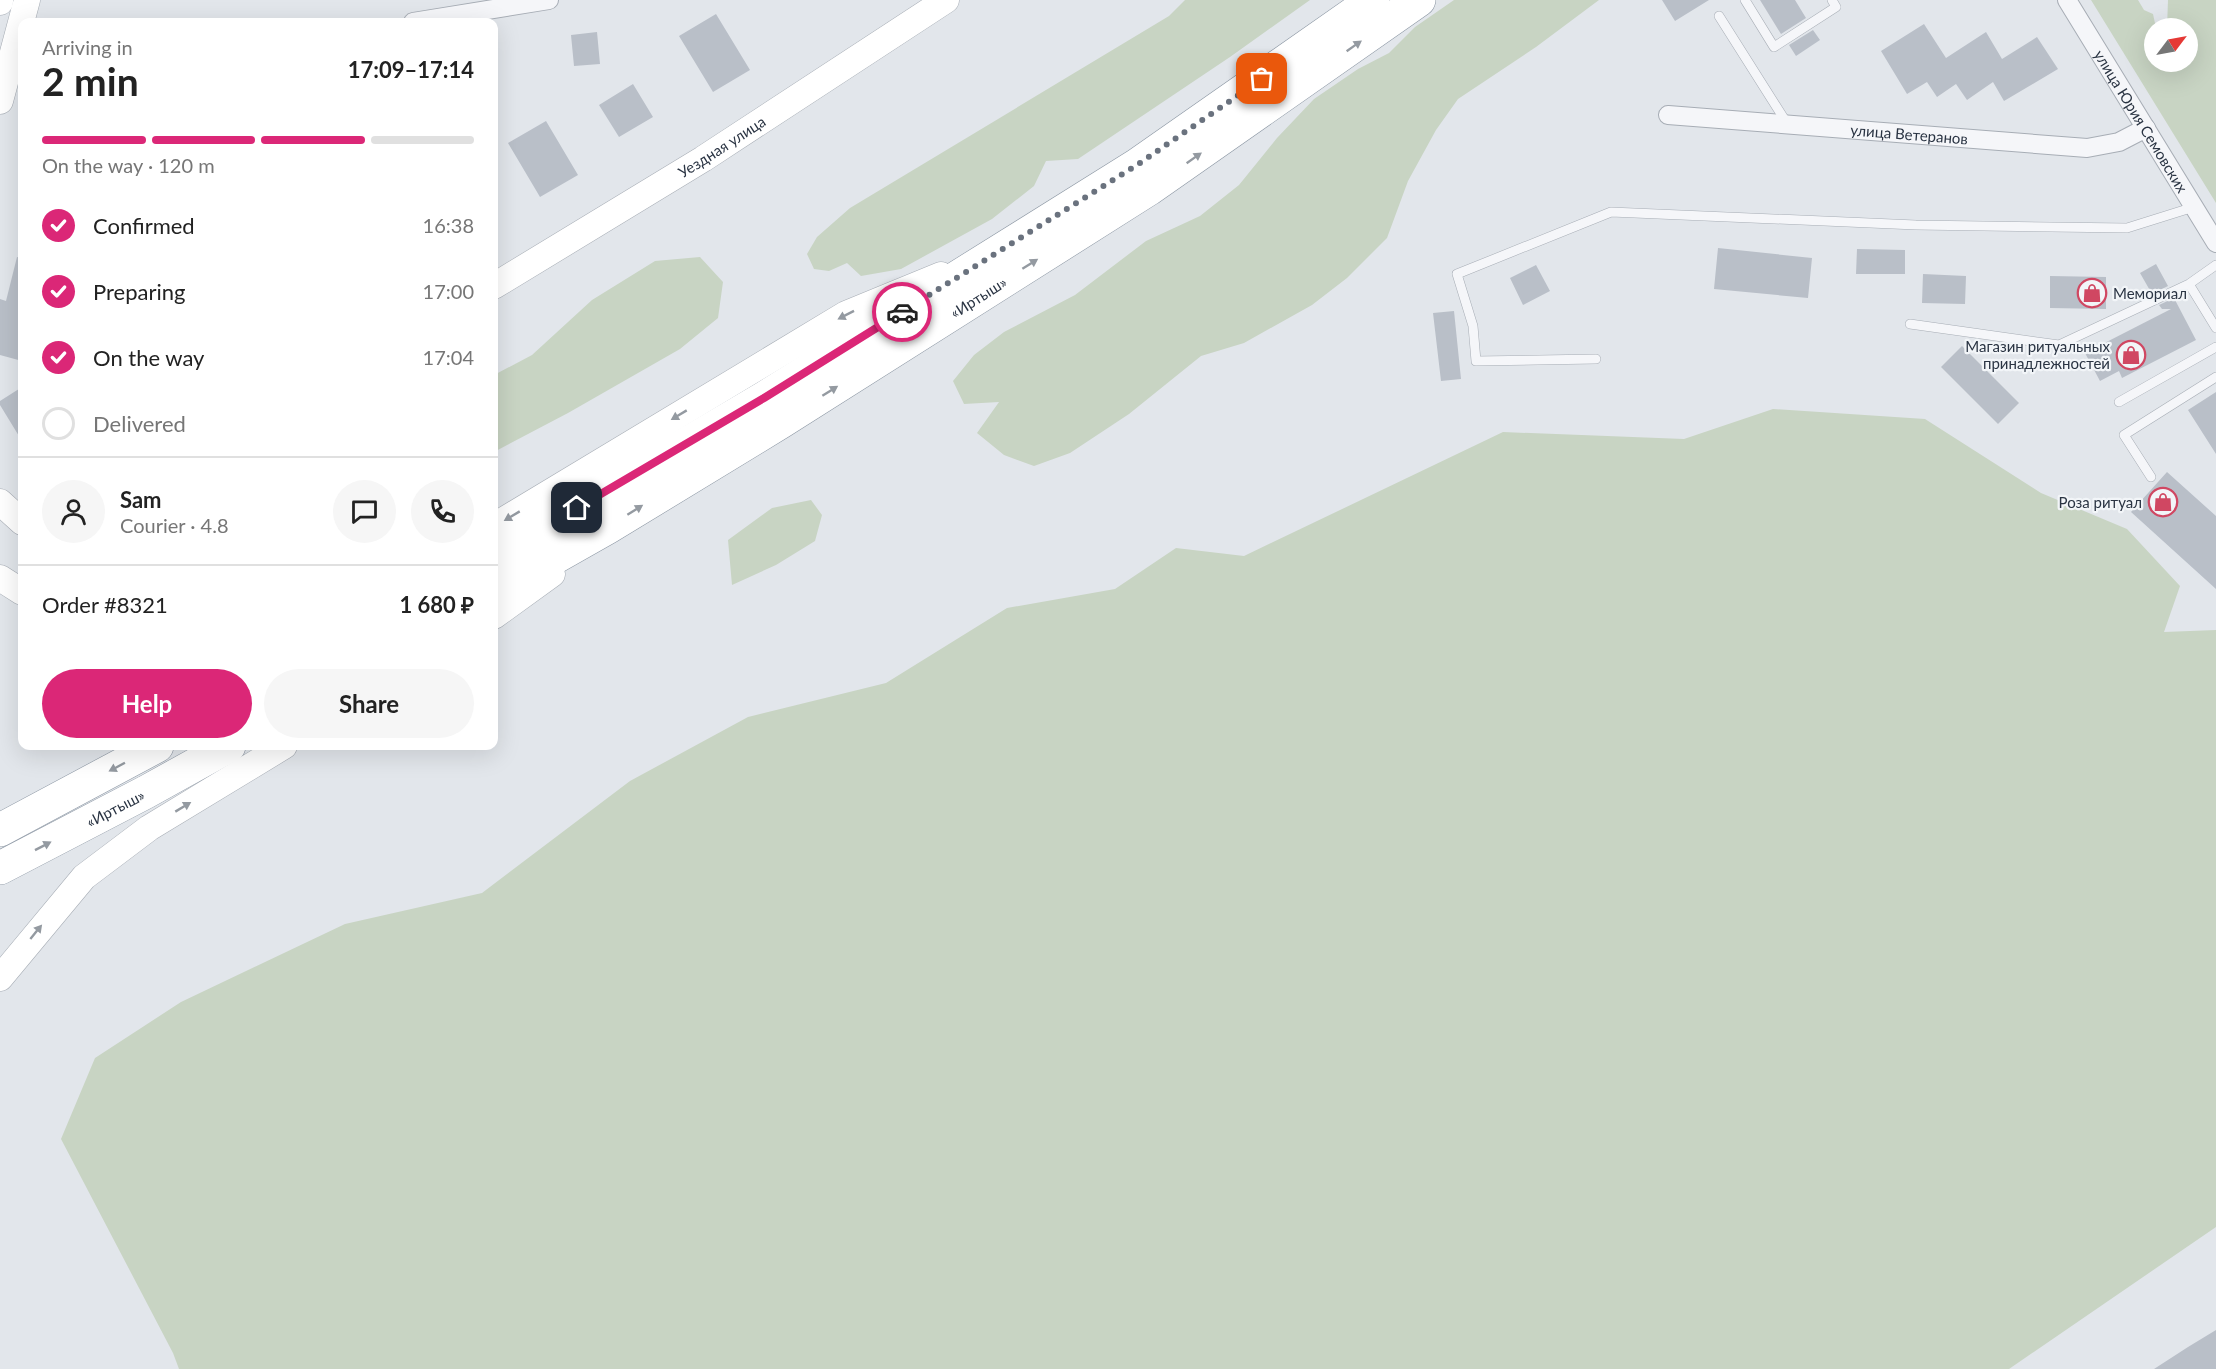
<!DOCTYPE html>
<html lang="en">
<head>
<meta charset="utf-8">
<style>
	:root { --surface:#fff; --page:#f6f6f6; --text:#222; --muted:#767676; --line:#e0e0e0; --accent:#db2777 }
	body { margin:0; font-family:Lato,sans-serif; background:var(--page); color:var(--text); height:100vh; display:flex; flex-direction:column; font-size:22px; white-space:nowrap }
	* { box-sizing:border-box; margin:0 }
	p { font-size:20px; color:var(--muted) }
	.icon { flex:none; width:33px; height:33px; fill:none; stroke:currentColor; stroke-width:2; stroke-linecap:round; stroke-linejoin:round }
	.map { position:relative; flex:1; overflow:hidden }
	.drawer { position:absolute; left:18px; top:18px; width:480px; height:732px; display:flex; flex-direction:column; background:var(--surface); border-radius:12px; box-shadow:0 6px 24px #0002 }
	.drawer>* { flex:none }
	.needle { width:39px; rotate:58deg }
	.buttons { position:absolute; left:2144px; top:18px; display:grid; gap:12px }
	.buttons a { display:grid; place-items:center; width:54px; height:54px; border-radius:50%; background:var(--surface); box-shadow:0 6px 24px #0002; font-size:30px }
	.pin { position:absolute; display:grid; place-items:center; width:51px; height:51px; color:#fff; margin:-26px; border-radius:12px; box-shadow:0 3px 9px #0006 }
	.courier { position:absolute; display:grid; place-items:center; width:60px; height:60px; margin:-30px; border:4px solid #db2777; border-radius:50%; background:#fff; color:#222; box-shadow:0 2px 8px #0007 }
	.summary em { font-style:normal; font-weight:700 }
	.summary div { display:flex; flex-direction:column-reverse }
	.summary { display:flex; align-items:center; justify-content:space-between; height:102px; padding:0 24px }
	h1 { font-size:39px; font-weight:700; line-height:45px }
	.bar { display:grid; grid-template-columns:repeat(4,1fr); gap:9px 6px; align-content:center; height:72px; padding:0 24px }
	.bar i { height:8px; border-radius:4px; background:var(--line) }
	.bar .on { background:var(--accent) }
	.bar p { grid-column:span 4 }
	.line { display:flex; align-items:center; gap:15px; padding:0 24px; border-top:2px solid var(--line) }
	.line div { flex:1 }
	.round { display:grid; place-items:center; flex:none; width:63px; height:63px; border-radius:32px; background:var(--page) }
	ol { padding:0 24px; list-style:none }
	li { display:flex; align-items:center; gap:18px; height:66px }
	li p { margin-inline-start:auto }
	li .icon { padding:6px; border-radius:50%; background:var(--accent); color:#fff; stroke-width:4 }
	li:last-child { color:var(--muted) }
	li i { width:33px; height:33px; border:3px solid var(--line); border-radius:50% }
	.cta { display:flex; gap:12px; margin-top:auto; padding:12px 24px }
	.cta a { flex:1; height:69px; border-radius:36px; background:var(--accent); color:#fff; font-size:24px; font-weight:700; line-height:69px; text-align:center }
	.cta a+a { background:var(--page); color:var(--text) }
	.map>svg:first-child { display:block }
	.green { fill:#c8d4c3 }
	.building { fill:#b9bfc8 }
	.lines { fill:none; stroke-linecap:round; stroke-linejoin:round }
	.lane-casing { stroke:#a7adb5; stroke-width:10 }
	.street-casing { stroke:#a7adb5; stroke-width:20 }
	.secondary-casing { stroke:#a7adb5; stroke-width:27 }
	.highway-casing { stroke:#8994a1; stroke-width:34 }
	.lane { stroke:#f5f6f9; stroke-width:9 }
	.street { stroke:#f5f6f9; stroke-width:18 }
	.secondary { stroke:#fff; stroke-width:26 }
	.highway { stroke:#fff; stroke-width:33 }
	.oneway { fill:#949aa1 }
	.done { stroke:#6a727e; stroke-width:6; stroke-dasharray:0 10.8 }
	.route { stroke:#db2777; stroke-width:8 }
	.labels { text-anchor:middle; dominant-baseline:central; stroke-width:4.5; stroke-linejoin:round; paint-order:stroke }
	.street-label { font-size:15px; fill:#2a3443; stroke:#f2f5f8 }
	.poi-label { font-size:15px; fill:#2a3443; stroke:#f2f5f8; text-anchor:end }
</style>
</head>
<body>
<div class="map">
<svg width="2216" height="1369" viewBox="0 0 2216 1369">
	<rect width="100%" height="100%" fill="#e2e6eb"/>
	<path class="green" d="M1185,0h125l-80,57 -152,102 -32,2 -12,25 -42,33 -91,50 -40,7 -14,-13 -18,8 -15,-2 -7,-15 10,-17 33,-29 319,-192z
		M1454,0h145l-63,47 -78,52 -22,31 -28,51 -21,57 -40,40 -35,27 -68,38 -43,13 -72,58 -59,39 -36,13 -30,-11 -27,-22 22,-31 -35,2 -11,-23 21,-26 30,-23 71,-37 71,-54 54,-25 39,-31 38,-47 37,-39 44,-30 31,-16 26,-26z
		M2091,0h47l6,10 9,4 3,14h-2v34h33v-34h-20l1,-28h48v203z
		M700,257l23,25 -5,36 -38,31 -112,64 -74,39v-77l38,-20 60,-55 63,-39z
		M1773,409l152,10 116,74 86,36 53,57 -16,46 52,-2v597l-207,142h-1830l-6,-16 -112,-214 34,-81 86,-56 164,-78 137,-31 148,-112 118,-64 138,-34 121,-75 108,-19 61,-41 68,8 259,-124 181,7z
		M811,500l11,15 -7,26 -39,24 -44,20 -4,-45 44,-32z"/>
	<path class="building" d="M1662,0h47l-34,21z
		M1760,0h35l11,18 -25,16z
		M716,14l34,56 -37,22 -34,-56z
		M1924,24l22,34 40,-26 16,27 35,-22 21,32 -54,32 -11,-19 -26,18 -11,-16 -19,13 -10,-15 -20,12 -26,-43z
		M1813,30l7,10 -24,16 -7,-11z
		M597,32l3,32 -26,2 -3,-31z
		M633,84l20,33 -34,20 -20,-32z
		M546,121l32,54 -38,22 -32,-54z
		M1718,248l94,10 -4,40 -94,-9z
		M1857,249l48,1v24h-49z
		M17,257l5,1v103l-22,-6v-56l6,2z
		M2156,264l12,22 -16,8 -12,-21z
		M1536,265l14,26 -27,14 -13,-27z
		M1923,274l43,2 -1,28 -43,-1z
		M2050,276l56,1v32l-56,-1z
		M2174,298l22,42 -74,38 -3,-7 -19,10 -15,-28 86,-44h-9l-3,-4z
		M1454,311l7,68 -20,2 -8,-68z
		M1962,346l57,57 -21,21 -57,-57z
		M22,387v54l-22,-36v-4z
		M2216,392v62l-28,-44z
		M2167,472l49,44v73l-85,-77z
		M2216,1330v39h-62l34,-22z"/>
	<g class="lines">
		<g class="lane-casing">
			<path id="lane" d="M1745,0l29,47 62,-40 -4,-7
				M1719,16l69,109
				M2189,284l27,44
				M1910,324l149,21 130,-61 27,-19
				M1596,359l-120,2 -3,-35 -16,-52 154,-62 305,13 211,3 67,-21
				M2119,402l97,-55
				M2151,477l-27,-42 92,-58"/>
		</g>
		<g class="street-casing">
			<g id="street">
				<path id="s1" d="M2067,0l149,243"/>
				<path d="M413,22l136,-22"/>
				<path id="s2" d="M1668,115l419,33 32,-6 27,-14"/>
			</g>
		</g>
		<g class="secondary-casing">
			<g id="secondary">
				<path d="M0,2v-2"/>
				<path d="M0,101l27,-101"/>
				<path id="s3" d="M494,286l209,-127 243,-159"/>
				<path d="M0,502l22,20"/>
				<path d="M494,526l352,-212 95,-39"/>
				<path d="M0,578l22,14"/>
				<path d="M494,616l58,-42"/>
				<path d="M0,978l84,-101 65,-49 135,-82"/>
			</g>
		</g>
		<g class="highway-casing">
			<g id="highway">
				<path d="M494,557l270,-159 373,-233 236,-165"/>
				<path id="s4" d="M494,592l113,-64 174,-106 368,-233 270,-189"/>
				<path d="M0,830l157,-84"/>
				<path id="s5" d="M0,868l146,-76 83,-46"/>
			</g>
		</g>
		<use href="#lane" class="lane"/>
		<use href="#street" class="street"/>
		<use href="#secondary" class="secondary"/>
		<use href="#highway" class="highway"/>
	</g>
	<defs><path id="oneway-solid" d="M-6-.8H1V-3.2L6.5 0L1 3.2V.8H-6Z" transform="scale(1.5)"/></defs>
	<g class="oneway">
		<use href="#oneway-solid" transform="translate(1354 46) rotate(-35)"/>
		<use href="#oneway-solid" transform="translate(1194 158) rotate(-35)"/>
		<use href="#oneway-solid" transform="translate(1030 264) rotate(-32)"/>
		<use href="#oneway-solid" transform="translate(846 315) rotate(153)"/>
		<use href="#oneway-solid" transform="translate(830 391) rotate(-32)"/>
		<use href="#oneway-solid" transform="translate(679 415) rotate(149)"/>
		<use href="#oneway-solid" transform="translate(635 510) rotate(-32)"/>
		<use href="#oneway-solid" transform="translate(512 516) rotate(149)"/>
		<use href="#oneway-solid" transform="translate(117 767) rotate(152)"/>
		<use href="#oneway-solid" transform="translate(183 807) rotate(-31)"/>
		<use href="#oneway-solid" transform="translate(43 846) rotate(-27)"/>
		<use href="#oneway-solid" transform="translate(36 932) rotate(-51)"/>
	</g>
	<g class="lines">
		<path class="done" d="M902,312l235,-147 125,-86"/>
		<path class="route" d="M577,508l187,-110 138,-86"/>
	</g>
	<defs>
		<g id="shop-ring" transform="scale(1.5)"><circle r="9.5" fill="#f2f5f8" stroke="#d04762" stroke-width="1.5"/><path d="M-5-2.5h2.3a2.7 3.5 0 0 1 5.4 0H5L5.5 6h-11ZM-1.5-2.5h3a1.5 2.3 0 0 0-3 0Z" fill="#d04762"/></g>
	</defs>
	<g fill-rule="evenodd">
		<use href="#shop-ring" x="2092" y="293"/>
		<use href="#shop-ring" x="2131" y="355"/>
		<use href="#shop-ring" x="2163" y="502"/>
	</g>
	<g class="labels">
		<g class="street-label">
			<text stroke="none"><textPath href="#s1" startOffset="142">улица Юрия Семовских</textPath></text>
			<text stroke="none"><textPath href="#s2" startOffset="242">улица Ветеранов</textPath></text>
			<text stroke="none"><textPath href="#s3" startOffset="267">Уездная улица</textPath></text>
			<text stroke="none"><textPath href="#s4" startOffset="567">«Иртыш»</textPath></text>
			<text stroke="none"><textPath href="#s5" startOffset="130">«Иртыш»</textPath></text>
		</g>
		<g class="poi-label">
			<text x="2113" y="293" text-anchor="start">Мемориал</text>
			<text x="2110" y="346">Магазин ритуальных<tspan x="2110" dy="17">принадлежностей</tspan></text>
			<text x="2142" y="502">Роза ритуал</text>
		</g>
	</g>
</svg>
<div class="buttons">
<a><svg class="needle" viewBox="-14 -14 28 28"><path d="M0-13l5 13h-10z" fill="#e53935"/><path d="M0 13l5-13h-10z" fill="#767676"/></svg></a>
</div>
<div class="pin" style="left:1262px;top:79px;background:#ea580c"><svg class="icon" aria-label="bag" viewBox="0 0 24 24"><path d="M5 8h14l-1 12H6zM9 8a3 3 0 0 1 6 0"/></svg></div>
<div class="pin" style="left:577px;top:508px;background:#1f2937"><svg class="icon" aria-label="home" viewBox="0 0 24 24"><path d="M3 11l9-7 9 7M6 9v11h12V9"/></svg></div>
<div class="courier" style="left:902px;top:312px"><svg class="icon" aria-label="car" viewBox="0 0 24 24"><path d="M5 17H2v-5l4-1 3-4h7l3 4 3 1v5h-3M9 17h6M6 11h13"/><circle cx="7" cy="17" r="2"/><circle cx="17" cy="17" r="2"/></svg></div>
<section class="drawer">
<div class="summary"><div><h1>2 min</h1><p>Arriving in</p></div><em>17:09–17:14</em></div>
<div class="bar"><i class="on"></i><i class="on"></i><i class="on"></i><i></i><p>On the way · 120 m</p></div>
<ol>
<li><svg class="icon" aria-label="check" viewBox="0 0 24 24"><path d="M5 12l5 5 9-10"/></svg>Confirmed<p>16:38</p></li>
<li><svg class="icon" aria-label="check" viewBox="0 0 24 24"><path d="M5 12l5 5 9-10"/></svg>Preparing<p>17:00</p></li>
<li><svg class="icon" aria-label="check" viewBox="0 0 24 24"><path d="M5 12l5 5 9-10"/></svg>On the way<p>17:04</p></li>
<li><i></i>Delivered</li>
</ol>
<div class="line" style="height:108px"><a class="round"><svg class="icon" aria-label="person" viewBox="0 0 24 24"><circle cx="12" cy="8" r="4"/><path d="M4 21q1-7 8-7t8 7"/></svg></a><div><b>Sam</b><p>Courier · 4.8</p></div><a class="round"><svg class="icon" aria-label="chat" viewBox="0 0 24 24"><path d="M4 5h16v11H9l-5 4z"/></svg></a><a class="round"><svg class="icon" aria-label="phone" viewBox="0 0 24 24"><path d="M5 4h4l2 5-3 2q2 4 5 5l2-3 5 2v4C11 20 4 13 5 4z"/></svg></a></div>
<div class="line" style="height:78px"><div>Order #8321</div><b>1 680 ₽</b></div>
<div class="cta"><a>Help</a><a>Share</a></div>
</section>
</div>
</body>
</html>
